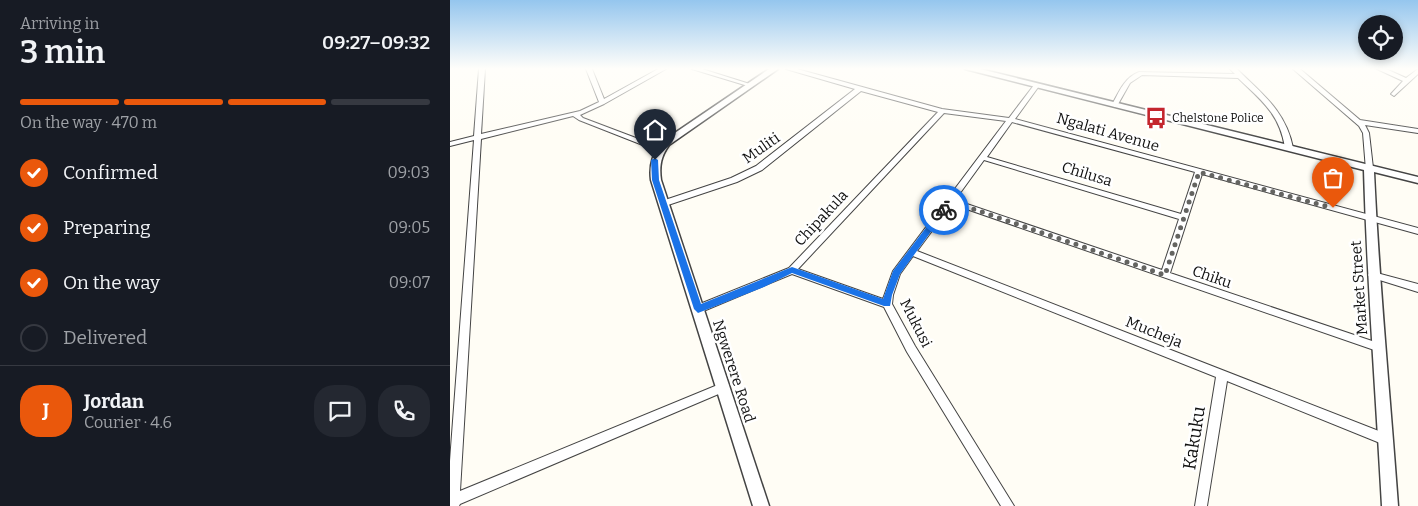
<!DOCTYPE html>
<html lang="en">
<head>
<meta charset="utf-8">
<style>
	:root { --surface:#171b24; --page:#242831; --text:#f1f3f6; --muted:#9ea1a6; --line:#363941; --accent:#ea580c }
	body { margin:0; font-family:Bitter,serif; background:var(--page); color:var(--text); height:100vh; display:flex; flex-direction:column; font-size:19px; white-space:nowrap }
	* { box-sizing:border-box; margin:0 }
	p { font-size:16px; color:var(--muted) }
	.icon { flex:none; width:28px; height:28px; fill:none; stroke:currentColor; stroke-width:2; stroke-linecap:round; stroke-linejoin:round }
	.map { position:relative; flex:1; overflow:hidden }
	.side { display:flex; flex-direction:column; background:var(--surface); width:450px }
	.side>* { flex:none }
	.buttons { position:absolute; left:908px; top:15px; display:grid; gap:10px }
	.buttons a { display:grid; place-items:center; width:45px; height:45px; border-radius:50%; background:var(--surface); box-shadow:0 2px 8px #0003; font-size:25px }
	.pin { position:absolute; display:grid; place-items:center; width:42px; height:42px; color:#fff; margin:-51px -21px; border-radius:50% 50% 50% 0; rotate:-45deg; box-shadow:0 0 5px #0007 }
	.pin .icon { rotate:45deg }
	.courier { position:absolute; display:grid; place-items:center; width:50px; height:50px; margin:-25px; border:4px solid #1a73e8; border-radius:50%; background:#fff; color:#222; box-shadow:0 1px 6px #0007 }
	.head em { font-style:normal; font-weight:600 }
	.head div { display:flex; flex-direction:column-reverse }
	.head { display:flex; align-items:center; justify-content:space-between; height:85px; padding:0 20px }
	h1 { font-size:32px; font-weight:600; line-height:38px }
	.bar { display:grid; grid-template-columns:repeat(4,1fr); gap:8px 5px; align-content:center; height:60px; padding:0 20px }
	.bar i { height:6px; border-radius:4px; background:var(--line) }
	.bar .current { background:var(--accent) }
	.bar p { grid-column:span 4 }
	.line { display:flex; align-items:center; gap:12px; padding:0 20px; border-top:1px solid var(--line) }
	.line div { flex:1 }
	.round { display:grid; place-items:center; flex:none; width:52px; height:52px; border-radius:20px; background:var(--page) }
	ol { padding:0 20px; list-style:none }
	li { display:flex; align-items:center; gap:15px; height:55px }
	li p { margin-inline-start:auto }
	li .icon { padding:5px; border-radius:50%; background:var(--accent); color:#fff; stroke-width:4 }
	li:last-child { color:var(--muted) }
	li i { width:28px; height:28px; border:2px solid var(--line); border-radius:50% }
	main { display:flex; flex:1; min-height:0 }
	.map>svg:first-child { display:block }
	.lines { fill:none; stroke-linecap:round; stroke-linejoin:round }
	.minor-casing { stroke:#444; stroke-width:2 }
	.tertiary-casing { stroke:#444; stroke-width:3 }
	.minor { fill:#fff; fill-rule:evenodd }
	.tertiary { fill:#fff; fill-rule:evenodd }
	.route { fill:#1a73e8 }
	.done { stroke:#646461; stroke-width:5; stroke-dasharray:0 9 }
	.labels { text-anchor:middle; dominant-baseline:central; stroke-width:5; stroke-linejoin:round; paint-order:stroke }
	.far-poi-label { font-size:12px; fill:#111; stroke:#fff; text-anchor:start }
	.street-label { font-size:15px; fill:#111; stroke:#fff }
	.near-street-label { font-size:18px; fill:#111; stroke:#fff }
</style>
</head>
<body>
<main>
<section class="side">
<div class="head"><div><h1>3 min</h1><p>Arriving in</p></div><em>09:27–09:32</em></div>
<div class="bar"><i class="current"></i><i class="current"></i><i class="current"></i><i></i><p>On the way · 470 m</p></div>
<ol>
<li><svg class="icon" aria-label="check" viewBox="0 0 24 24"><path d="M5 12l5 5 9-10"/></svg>Confirmed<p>09:03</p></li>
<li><svg class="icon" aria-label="check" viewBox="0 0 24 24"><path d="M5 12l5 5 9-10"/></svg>Preparing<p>09:05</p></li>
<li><svg class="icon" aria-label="check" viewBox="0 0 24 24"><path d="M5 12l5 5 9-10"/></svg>On the way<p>09:07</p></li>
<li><i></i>Delivered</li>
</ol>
<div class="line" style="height:90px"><b class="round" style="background:var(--accent);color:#fff">J</b><div><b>Jordan</b><p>Courier · 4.6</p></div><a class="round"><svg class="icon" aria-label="chat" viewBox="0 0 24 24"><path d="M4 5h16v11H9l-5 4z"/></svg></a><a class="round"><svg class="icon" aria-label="phone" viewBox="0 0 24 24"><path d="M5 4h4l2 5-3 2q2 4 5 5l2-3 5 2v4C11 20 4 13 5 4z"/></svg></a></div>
</section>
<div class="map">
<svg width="968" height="506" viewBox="0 0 968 506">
	<rect width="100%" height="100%" fill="#fffdf5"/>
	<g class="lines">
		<g class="minor-casing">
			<path id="minor" d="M29,69h6l-4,65 99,-23 19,-9 -13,-33h6l12,30 54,-30h8l-62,35 -24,11 3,3 82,31 -1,2h-6l-79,-31 -6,-4 -92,23 -21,352 260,-107 4,-2 4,2 1,3 -1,3 -268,114 -1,2h-9v-45l24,-321 -24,6v-4l24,-6z
				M242,69h10l51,16 -5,1z
				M336,69h11l145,40 67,9 25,-33h4l1,1 -24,33 403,109v6l-216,-60 -32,99 214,72 1,3 -1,3 -4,1 -428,-148 -35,47 472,184 2,4 -2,4 -4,2 -158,-64 -20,125h-12l21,-129 -303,-121 -13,18 -7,21 -1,9 23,42 99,160h-13l-94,-154 -23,-45 -92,-33 -91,38 -3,1 -3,-1 -2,-3 2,-3 94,-38 149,-156 -77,-21 -99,79 -25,12 -69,23h-6l-1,-2 1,-2 69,-23 25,-12 99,-77zM494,113l62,8 -113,150 -10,28 -85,-30zM562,122l183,50 -14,42 -194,-57zM534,160l195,59 -17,51 -207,-70z
				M780,69h7c25,25 49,42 56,79l-1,2h-3l-4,-2c-5,-34 -24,-48 -47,-70l-96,-3 -12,8 -13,23 -2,1 -3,-2c7,-13 12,-27 27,-33l96,2z
				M843,69h7l60,51 58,9v4l-53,-8 4,8 4,35 -4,2h-3l-3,-37 -4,-7z
				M927,69h9l20,9 12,-9v5l-24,22 -3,-2 12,-13z
				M923,272l45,12v8l-48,-15 -2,-2 2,-2z"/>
		</g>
		<g class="tertiary-casing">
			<path id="tertiary" d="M319,69h9l-109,76c-8,11 -10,21 -8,35l108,326h-16l-102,-326c-2,-16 2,-27 12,-39z
				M515,69h15l438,108v6l-44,-11c5,112 16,223 24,334h-16c-6,-112 -15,-224 -18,-336z"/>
		</g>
		<use href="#minor" class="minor"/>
		<use href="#tertiary" class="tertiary"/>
	</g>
	<linearGradient id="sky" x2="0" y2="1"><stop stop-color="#95c6ee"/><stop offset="0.49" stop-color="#fffefa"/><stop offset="1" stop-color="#fffefa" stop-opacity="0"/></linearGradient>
	<rect width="968" height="140" fill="url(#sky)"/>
	<path class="route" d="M205,158l3,2 1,20 42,124 91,-37 91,32 10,-28 48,-63 6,2 -47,64 -8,21 -2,11h-6l-92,-33 -28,14 -66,26 -4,-4 -42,-129 -1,-20z"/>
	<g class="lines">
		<path class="done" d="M494,210l6,-9 215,74 34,-103 134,36"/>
	</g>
	<defs>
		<g id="bus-bare" transform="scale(1.725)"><path d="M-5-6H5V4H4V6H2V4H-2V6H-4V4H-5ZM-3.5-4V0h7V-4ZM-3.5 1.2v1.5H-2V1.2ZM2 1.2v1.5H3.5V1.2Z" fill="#c4262e" stroke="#fff" stroke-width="2.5" paint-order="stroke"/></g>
	</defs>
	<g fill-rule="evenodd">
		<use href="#bus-bare" x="706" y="118"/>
	</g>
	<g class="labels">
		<g class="far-poi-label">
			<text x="722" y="118">Chelstone Police</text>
		</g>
		<g class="street-label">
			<text transform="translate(658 132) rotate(16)">Ngalati Avenue</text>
			<text transform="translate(311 148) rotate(-35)">Muliti</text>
			<text transform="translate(637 174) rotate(17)">Chilusa</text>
			<text transform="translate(371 218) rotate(-47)">Chipakula</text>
			<text transform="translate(762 277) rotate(19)">Chiku</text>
			<text transform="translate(909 288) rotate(-94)">Market Street</text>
			<text transform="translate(466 323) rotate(63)">Mukusi</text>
			<text transform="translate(704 332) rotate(22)">Mucheja</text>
			<text transform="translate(284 371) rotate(72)">Ngwerere Road</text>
		</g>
		<g class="near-street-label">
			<text transform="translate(744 438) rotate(-81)">Kakuku</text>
		</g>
	</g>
</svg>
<div class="buttons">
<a><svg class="icon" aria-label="locate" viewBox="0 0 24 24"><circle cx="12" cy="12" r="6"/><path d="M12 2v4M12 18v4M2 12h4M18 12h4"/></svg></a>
</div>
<div class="pin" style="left:883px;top:208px;background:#ea580c"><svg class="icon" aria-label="bag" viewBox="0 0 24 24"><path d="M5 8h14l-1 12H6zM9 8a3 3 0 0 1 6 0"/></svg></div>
<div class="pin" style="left:205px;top:160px;background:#1f2937"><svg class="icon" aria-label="home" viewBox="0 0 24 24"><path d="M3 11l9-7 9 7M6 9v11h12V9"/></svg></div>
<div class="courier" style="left:494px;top:210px"><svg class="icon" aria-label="bike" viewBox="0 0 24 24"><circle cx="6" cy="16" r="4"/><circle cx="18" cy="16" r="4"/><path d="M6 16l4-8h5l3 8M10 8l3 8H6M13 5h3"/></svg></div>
</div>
</main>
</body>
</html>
